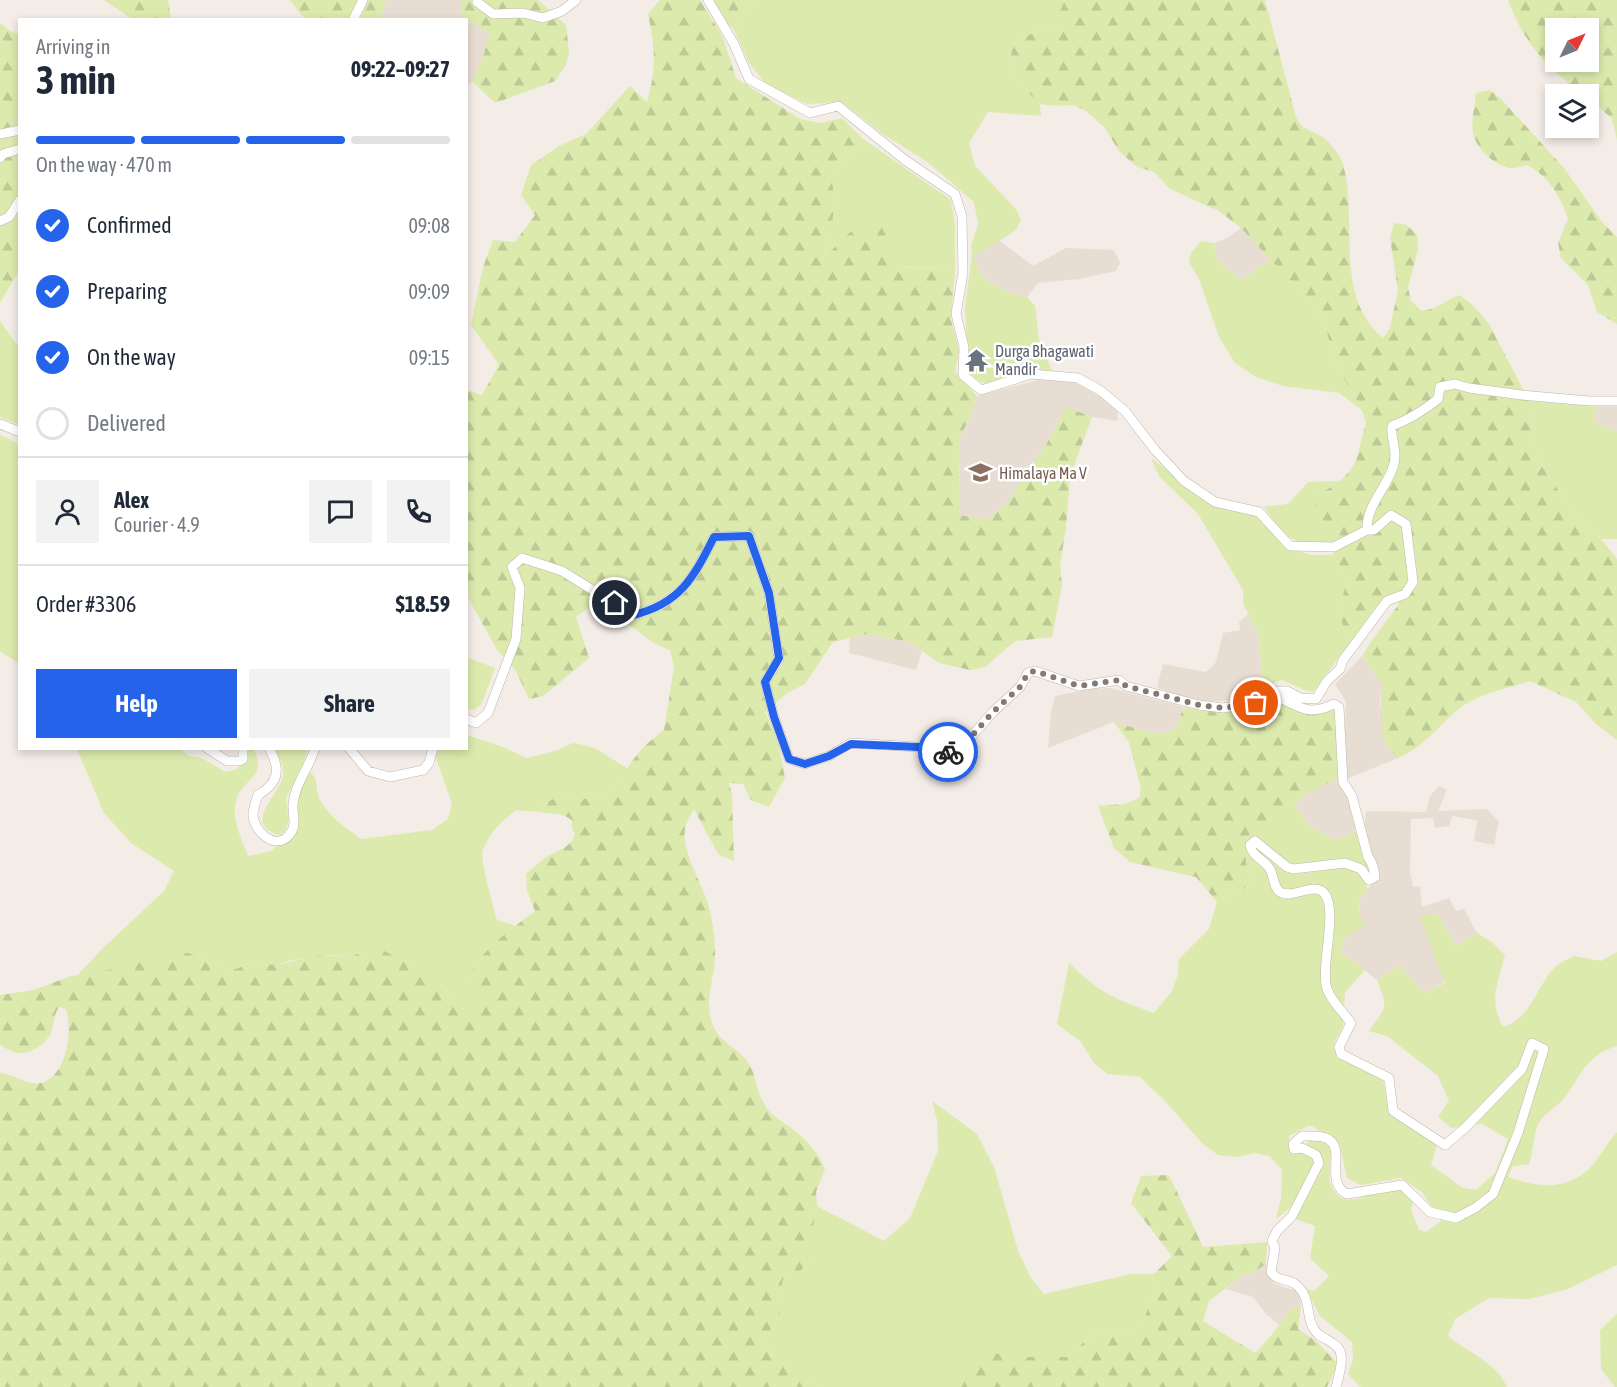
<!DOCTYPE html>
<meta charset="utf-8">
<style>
body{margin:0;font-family:"Asap Condensed",sans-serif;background:#f2f2f3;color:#1f2937;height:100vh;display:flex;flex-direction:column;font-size:22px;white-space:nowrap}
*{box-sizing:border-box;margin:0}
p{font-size:20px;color:#747a83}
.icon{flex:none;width:33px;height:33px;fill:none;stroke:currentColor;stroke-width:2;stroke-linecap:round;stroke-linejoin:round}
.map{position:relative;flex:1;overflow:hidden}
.side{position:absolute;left:18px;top:18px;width:450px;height:732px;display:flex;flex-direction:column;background:#fff;border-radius:0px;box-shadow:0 3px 9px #0003}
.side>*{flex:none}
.needle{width:39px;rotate:47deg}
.tools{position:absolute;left:1545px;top:18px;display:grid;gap:12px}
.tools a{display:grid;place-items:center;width:54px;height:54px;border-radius:0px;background:#fff;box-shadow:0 3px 9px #0003;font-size:30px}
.pin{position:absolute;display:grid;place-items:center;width:51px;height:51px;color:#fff;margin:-26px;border:3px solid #fff;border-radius:50%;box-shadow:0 2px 6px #0007}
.courier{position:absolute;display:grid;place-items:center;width:60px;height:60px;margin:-30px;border:4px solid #2563eb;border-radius:50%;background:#fff;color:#222;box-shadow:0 2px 8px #0007}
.overview em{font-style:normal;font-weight:700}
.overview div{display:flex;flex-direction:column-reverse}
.overview{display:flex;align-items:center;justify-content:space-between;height:102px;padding:0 18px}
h1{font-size:39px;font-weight:700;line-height:45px}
.bar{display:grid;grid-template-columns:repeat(4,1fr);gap:9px 6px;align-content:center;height:72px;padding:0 18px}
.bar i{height:8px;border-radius:4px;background:#e0e1e3}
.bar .selected{background:#2563eb}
.bar p{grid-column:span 4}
.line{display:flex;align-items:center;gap:15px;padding:0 18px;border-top:2px solid #e0e1e3}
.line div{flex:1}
.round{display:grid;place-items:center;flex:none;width:63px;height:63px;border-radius:0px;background:#f2f2f3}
ol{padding:0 18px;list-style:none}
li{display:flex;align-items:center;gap:18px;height:66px}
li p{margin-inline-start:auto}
li .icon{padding:6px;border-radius:50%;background:#2563eb;color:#fff;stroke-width:4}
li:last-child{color:#747a83}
li i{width:33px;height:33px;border:3px solid #e0e1e3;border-radius:50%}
.button{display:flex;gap:12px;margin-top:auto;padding:12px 18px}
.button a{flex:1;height:69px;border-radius:0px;background:#2563eb;color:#fff;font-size:24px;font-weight:700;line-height:69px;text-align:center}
.button a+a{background:#f2f2f3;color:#1f2937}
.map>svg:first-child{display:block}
.residential{fill:#e8ddd3}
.grass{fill:#dceaad}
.forest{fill:url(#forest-firs);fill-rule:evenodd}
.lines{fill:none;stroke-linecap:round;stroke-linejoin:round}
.minor-casing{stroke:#c2b5ab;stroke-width:10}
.minor{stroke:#fff;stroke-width:9}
.done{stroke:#837a73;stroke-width:6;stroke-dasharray:0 10.8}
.route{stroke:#2563eb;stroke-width:8}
.labels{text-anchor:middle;stroke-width:5;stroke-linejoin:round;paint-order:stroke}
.worship-label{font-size:16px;fill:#5b616d;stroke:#fff;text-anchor:start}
.education-label{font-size:16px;fill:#785e54;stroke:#fff;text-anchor:start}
</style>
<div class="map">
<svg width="1617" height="1387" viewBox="0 0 1617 1387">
<defs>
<pattern id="forest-firs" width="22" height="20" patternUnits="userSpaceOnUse" patternTransform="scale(1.5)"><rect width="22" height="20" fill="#dceaad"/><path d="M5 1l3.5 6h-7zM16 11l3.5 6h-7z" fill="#beca95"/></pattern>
</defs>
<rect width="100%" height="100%" fill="#f4ece6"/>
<path class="residential" d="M386 0H461L462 15 490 34 482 60 472 81 467 86 466 20H380Z
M1241 228 1271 259 1242 280 1217 260 1214 243 1227 238Z
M999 240 1033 266 1066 248 1114 250 1120 263 1116 271 1079 279 1038 283 1027 297 1006 292 982 277 972 255 985 250Z
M1042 379 1076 383 1103 398 1118 411 1117 421 1092 417 1066 408 1045 447 1024 475 1010 501 986 520 960 516 959 439 969 419 977 396Z
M1597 404 1617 406V432L1594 422Z
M1248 614 1259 636 1262 683 1255 695 1236 700 1204 702 1171 694 1157 687 1163 664 1206 672 1216 662 1223 633 1240 630 1239 622Z
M867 634 910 642 922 651 916 670 849 653 850 638Z
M1362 656 1381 683 1380 704 1386 745 1398 758 1346 779 1344 765 1346 702 1335 684Z
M1110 688 1184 707 1174 730 1156 734 1114 722 1048 748 1051 712 1055 696 1090 689Z
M1338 779 1347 794 1355 821V830L1350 835 1336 840 1308 825 1294 803 1317 787Z
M1439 786 1447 790 1438 811 1487 809 1499 821 1494 845 1474 841 1477 820 1452 816 1449 826 1435 828 1433 818 1411 819 1410 872 1413 887 1420 886 1422 907 1449 898 1456 911 1464 909 1477 933 1456 946 1437 913 1445 982 1424 993 1399 965 1377 980 1340 951 1346 936 1359 916 1360 899 1378 876 1379 872 1369 853 1364 828 1366 811 1426 812 1430 796Z
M1266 1264 1269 1277 1275 1284 1296 1291 1300 1295 1301 1307H1293L1279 1325 1266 1314 1253 1297 1226 1289 1243 1275 1254 1272Z"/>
<path class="grass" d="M755 0H1065L1060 11V24L1022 37 1013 47 1010 59 1011 73 1040 104 1041 116 988 112 969 143 975 166 1016 209 1021 220 1016 230 985 250 973 256 982 277 1006 292 1027 297 1035 306 1039 339 1052 371C1029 369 1008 372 989 384L978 381 968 371 965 306 972 255 971 246 978 224 974 202 926 161 883 134 842 102 807 104 766 84 749 63 735 32 732 27 738 25Z
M862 138 951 200 955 225V270L823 261C830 233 837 209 832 181Z
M1201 241 1214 243 1217 260 1242 280 1271 259 1316 308 1327 332 1333 358 1362 410 1339 393 1283 386 1256 377 1235 363 1219 337 1199 279 1189 262 1191 253Z
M0 321 15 342 19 345V425L0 417Z
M1529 401 1576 405 1597 404 1594 422 1617 432V539H1601L1582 523 1553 483 1536 450Z
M0 435 15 442 19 447V664L0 651Z
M1151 458 1211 504 1227 510 1242 511 1259 516 1285 545 1310 555H1332C1357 586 1339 587 1341 617 1342 626 1346 635 1349 644L1313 692 1307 691 1282 680 1275 682 1262 696 1255 695 1262 683 1259 636 1243 603V590L1198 514 1159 476Z
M1340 481 1317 496 1341 536 1338 543C1294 546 1289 543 1264 507L1288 504 1308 482Z
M466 657 495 668 481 705 474 710 467 708Z
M467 735 500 746 527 758 555 751 573 743 595 748 628 769C619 780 611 792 596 797 573 805 556 786 538 812L516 810C502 821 489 833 483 850 479 860 494 907 497 920L516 926C498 941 472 958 470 983L486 990 491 995 488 1001 478 1009H465L459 1006 443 987 415 966 361 952 349 957 329 955 291 960 278 965 251 963 236 969 216 967 189 953 75 978 102 949 164 891 174 871 131 843 104 813 77 749H180L189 756 201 758 226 772 237 769 243 761 240 749H253C270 776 241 779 236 801 231 818 242 840 248 856L271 851 286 839 294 817V804L305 770C321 776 314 787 319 798 329 817 345 827 361 839L432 830 448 819 452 804 433 749 466 748Z
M275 749H307L302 768 286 798 289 821 285 831 279 835C241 824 280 794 283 776 285 767 279 757 275 749Z
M1294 803 1308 825 1336 840 1350 835 1355 830 1370 866 1371 872 1368 873C1342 844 1317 873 1291 865 1281 861 1272 850 1265 843L1259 846C1266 854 1276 868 1286 872 1317 882 1351 844 1368 889 1356 899 1357 914 1366 926L1346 936 1340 951 1365 970 1345 992 1343 1026 1334 1043 1339 1058 1383 1079 1386 1095 1394 1117 1437 1145 1431 1165 1463 1188 1476 1190 1495 1173 1508 1139 1482 1124 1451 1128 1438 1117 1449 1101 1438 1076 1387 1036 1369 1031C1386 1006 1389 1010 1377 980L1399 965 1424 993 1445 983 1420 917 1437 913 1456 946 1477 933 1493 943 1505 955C1498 984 1488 999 1503 1027 1530 1019 1537 987 1554 968 1559 963 1568 959 1574 956L1601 961 1617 952V1046C1585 1056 1583 1073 1565 1097 1557 1108 1542 1113 1537 1127 1533 1139 1533 1152 1529 1164L1513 1166 1508 1177C1536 1187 1564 1191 1588 1170 1599 1159 1606 1144 1617 1132V1265L1568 1289 1529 1299 1489 1298 1455 1319 1448 1336C1468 1353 1495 1361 1507 1387H1361L1348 1374 1353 1359 1352 1342 1320 1316 1306 1289 1314 1291 1329 1276 1310 1258 1315 1226 1296 1219 1323 1163 1320 1154 1307 1146V1142L1309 1139 1323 1141 1331 1148C1331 1157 1328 1179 1331 1185 1344 1218 1377 1184 1398 1189 1404 1190 1409 1196 1413 1200L1411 1210 1419 1230 1426 1232 1441 1221 1422 1192 1401 1178 1361 1185 1347 1178 1339 1142 1310 1125 1289 1136V1149L1292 1152H1303L1311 1154 1316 1162 1291 1207 1276 1219 1281 1199 1282 1170 1269 1156 1254 1153 1237 1157 1218 1155 1202 1143 1166 1102 1140 1077 1108 1074 1095 1064 1080 1041 1057 1024 1069 963C1099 993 1115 999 1154 1013L1172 991 1178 974 1179 959 1209 929 1217 902 1256 883 1246 864 1245 840 1256 828Z
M932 1101 977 1134 994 1167 1018 1251 1031 1278 1044 1294 1131 1274H1154L1152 1295 1144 1320 1130 1335 1096 1332 1066 1357H1006L996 1353 960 1377V1387H817C802 1370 778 1366 766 1346 769 1328 777 1324 781 1309 786 1294 777 1288 787 1271H800C818 1255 810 1255 811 1236 812 1226 815 1216 817 1206L884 1241 910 1218 938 1151 937 1120Z
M1617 1314V1387H1615L1601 1369 1600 1330Z"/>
<path class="forest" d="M104 0H168L171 19H132Z
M290 0H358L352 16 348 20 305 19Z
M368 0H386L380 19H360Z
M461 0H538L566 25 569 52 566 65 555 81 495 103 472 81 482 60 490 34 461 15Z
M660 0H700L722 35 736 78 800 119 821 123 842 118 862 138 832 181C837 208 831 233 823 259L849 233 878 220 902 267 955 270 951 319 959 351 955 371 977 396 969 419 959 439 960 515 986 520 1010 501 1024 475 1045 447 1066 407 1092 417 1070 476 1066 528 1060 565 1062 585 1052 637 1015 641 985 667 970 670 939 663 910 642 867 634 833 642 805 684 787 693 765 712 777 737 785 778 769 807 751 800 743 784 729 783 732 794 734 861 718 854 694 809C691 814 686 823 685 829 681 855 707 889 711 916 713 929 716 944 715 957 714 982 701 1009 717 1033 725 1044 739 1050 747 1061 757 1073 755 1095 769 1111 775 1118 783 1122 790 1127 805 1138 818 1152 825 1169L816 1192 817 1206 811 1238 813 1250 809 1263 800 1271H787C777 1288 786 1294 781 1309 777 1324 769 1328 766 1346 778 1366 802 1369 817 1387H0V1073C13 1074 28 1086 41 1083 67 1076 73 1030 66 1009L59 1007C54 1014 54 1022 52 1030 48 1043 32 1054 18 1053 12 1052 5 1048 0 1045V995L34 990 71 976 78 975 77 977 181 953H189L216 967 236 969 251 963 278 965 316 955 349 957 368 950H382L415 966 432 977 464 1009H478L488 1001 490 995 486 990 472 989C460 962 517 926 535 911L527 890 526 874C532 869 538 863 545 858 557 850 570 849 575 834L572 829V820L563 815 538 812C557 785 575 806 598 796 620 787 627 765 642 749 648 742 657 736 664 730L674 667 670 650 654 643 625 622 588 608 576 617 589 658 543 696 529 699 516 671 496 648 466 594 467 390 482 395 499 365 471 325 483 267 493 240 515 242 535 215 521 195 531 165 559 146 586 134 630 86 647 102C657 67 655 48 648 14Z
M712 0H755L738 25 732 27 726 23Z
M1065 0H1265L1296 117C1303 132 1311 129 1324 138 1330 143 1341 156 1343 164 1359 220 1332 295 1383 338L1390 328 1398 290 1390 238 1394 223 1407 225 1417 235 1418 249 1408 288 1411 301 1422 311C1437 309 1445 301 1459 295 1472 303 1480 312 1489 324L1529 401 1536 450 1553 483 1582 523 1601 539 1617 559V740L1596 724 1576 702 1530 681C1507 689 1485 692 1464 705 1441 721 1426 747 1398 758L1386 745 1381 725V683L1362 656 1372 640 1399 604 1393 594 1375 608 1349 644C1346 635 1342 626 1341 617 1339 587 1357 586 1332 555L1341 536 1330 531 1314 509 1317 496 1340 481 1349 472 1356 461 1366 422 1362 410 1333 358 1327 332 1316 308 1241 228 1219 211 1170 189 1154 172 1137 167 1119 151 1105 128 1086 111 1073 105 1056 106 1040 104 1030 94 1011 73 1010 59 1013 47 1022 37 1060 24V11Z
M1508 0H1617V140L1612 119 1589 98 1588 94H1584C1547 70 1523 41 1508 0ZM1556 28H1588V62H1556Z
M0 23 10 31 20 35 19 271 0 303Z
M1490 90 1501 99 1564 168 1602 222 1617 237V324L1597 312 1588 285 1561 258 1558 243 1568 219C1561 196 1548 176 1527 165 1522 166 1517 168 1513 168 1496 168 1475 148 1473 132 1471 119 1475 106 1476 93Z
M1271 701C1300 707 1299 720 1333 710L1338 715V779C1321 785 1308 793 1293 804 1277 817 1259 824 1245 840L1246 864 1256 883 1217 902 1196 877 1130 862 1114 848 1098 806 1125 804 1139 798 1141 789 1129 742 1114 722 1156 734 1174 730 1184 707C1212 714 1245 714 1271 701Z
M1169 1175 1203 1247 1267 1242 1266 1264 1254 1272 1243 1275 1209 1301 1203 1321 1255 1353 1269 1338 1293 1307H1301L1298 1329 1316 1341 1338 1364 1327 1387H960V1378L977 1350 996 1353 1006 1357H1066L1096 1332 1130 1335 1144 1320 1152 1295 1154 1274 1172 1256 1131 1203 1141 1176Z"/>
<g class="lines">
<defs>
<path id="minor" d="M478 0 477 2 493 14 523 13 543 18 562 11 576 0
M353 20 363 0
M0 134 20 130
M0 158 3 154 20 149
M0 221 9 217 20 200
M0 424 20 432
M1367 530C1366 505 1388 487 1394 464 1398 447 1390 441 1392 426 1410 419 1423 411 1438 399L1440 387 1455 384 1469 388 1522 395 1589 401H1617
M1272 691 1273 695C1297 704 1306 718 1334 704L1339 707 1343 782 1352 796 1368 857C1373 863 1374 869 1375 877L1369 880 1361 869 1345 863 1293 869 1287 867 1255 841 1250 845C1252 857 1264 859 1270 869 1274 876 1273 889 1282 893 1294 898 1316 881 1325 894 1338 914 1320 965 1327 989 1331 1001 1344 1013 1351 1023L1339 1047 1341 1054 1389 1078 1393 1111 1445 1145 1465 1128 1522 1069 1532 1043 1544 1049 1518 1133 1493 1194 1475 1208 1456 1218 1430 1212 1402 1185 1347 1194C1323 1182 1348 1147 1326 1138 1319 1135 1309 1136 1302 1136L1293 1144 1294 1149 1302 1148 1316 1155 1319 1163 1292 1216 1277 1231 1272 1241 1275 1248 1271 1272C1278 1282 1287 1278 1295 1284 1314 1298 1303 1320 1318 1334 1325 1340 1340 1344 1341 1355 1343 1364 1338 1379 1336 1387
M466 719 476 723 488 713 516 639 520 588 512 567 522 558 562 571 633 615C680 604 694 577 714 537L749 536 769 593 779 659 765 682 774 717 789 759 805 764 829 756 851 743 918 747 948 752 970 738 993 712 1020 687 1028 673 1035 671 1079 686 1119 680 1126 686 1199 705 1223 708 1256 703 1272 691H1287L1300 698 1316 699 1327 681 1340 669 1343 660 1387 601 1405 594 1413 582 1406 524 1391 515 1374 530H1367L1334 547 1290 546 1259 512 1215 502 1184 481 1155 450 1125 411 1101 391 1078 378 1031 374 981 390 963 375 964 347 956 314 963 273 962 216 955 194 905 160 838 106 810 113 749 79 734 44 708 0
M207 748 227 761H240L243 759V748
M269 748C281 769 279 783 258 795 256 800 254 807 253 813 252 830 275 852 289 835 298 826 292 814 293 804 295 784 309 768 315 748
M349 748 368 771 390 777 423 770 429 763 433 748"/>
</defs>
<use href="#minor" class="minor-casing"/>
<use href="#minor" class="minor"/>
</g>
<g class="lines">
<path class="done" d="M948 752 970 738 993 712 1020 687 1028 673 1035 671 1079 686 1119 680 1126 686 1199 705 1223 708 1256 703"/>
<path class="route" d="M615 603 633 615C680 604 694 577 714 537L749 536 769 593 779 658 765 682 774 717 789 759 805 764 829 756 851 744 918 747 948 752"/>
</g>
<defs>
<symbol id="temple-bare" viewBox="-9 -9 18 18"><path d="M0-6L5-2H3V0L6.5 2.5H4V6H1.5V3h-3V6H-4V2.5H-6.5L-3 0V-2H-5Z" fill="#6b7280" stroke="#fff" stroke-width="2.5" paint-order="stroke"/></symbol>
<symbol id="school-bare" viewBox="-9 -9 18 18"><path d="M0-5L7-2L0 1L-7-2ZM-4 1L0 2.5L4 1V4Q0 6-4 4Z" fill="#8d6e63" stroke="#fff" stroke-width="2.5" paint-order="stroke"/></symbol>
</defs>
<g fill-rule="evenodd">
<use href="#temple-bare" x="960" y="344" width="33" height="33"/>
<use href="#school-bare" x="964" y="456" width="33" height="33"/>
</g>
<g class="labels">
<g class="worship-label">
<text x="995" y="357">Durga Bhagawati<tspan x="995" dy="18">Mandir</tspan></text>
</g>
<g class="education-label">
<text x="999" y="479">Himalaya Ma V</text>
</g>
</g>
</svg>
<div class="tools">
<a><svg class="needle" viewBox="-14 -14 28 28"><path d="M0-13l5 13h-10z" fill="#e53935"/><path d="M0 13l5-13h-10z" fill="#747a83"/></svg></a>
<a><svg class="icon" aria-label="layers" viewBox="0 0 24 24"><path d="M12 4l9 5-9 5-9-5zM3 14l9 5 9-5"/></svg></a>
</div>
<div class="pin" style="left:1256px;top:703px;background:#ea580c"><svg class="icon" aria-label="bag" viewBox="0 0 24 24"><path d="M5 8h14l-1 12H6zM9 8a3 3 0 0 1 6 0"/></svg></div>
<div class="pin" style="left:615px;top:603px;background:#1f2937"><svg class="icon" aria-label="home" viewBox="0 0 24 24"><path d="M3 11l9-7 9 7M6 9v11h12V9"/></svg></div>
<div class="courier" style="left:948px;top:752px"><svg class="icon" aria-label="bike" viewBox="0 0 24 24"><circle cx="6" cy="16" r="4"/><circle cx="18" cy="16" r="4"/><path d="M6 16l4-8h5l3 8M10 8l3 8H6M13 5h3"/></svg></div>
<section class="side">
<div class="overview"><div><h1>3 min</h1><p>Arriving in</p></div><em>09:22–09:27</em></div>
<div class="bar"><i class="selected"></i><i class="selected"></i><i class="selected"></i><i></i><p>On the way · 470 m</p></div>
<ol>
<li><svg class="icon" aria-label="check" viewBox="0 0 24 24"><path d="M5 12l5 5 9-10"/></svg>Confirmed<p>09:08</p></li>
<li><svg class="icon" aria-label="check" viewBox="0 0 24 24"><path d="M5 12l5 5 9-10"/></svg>Preparing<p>09:09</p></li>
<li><svg class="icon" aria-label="check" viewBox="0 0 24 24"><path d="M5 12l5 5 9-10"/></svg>On the way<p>09:15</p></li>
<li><i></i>Delivered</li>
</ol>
<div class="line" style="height:108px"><a class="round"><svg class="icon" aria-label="person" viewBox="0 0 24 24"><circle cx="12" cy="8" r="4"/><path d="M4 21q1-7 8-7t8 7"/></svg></a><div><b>Alex</b><p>Courier · 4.9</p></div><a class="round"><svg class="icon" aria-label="chat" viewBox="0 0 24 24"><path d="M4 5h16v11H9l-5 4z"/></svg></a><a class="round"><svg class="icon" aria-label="phone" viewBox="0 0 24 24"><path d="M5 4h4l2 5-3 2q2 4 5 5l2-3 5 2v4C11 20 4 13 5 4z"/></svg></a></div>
<div class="line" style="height:78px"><div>Order #3306</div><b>$18.59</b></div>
<div class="button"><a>Help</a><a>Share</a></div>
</section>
</div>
